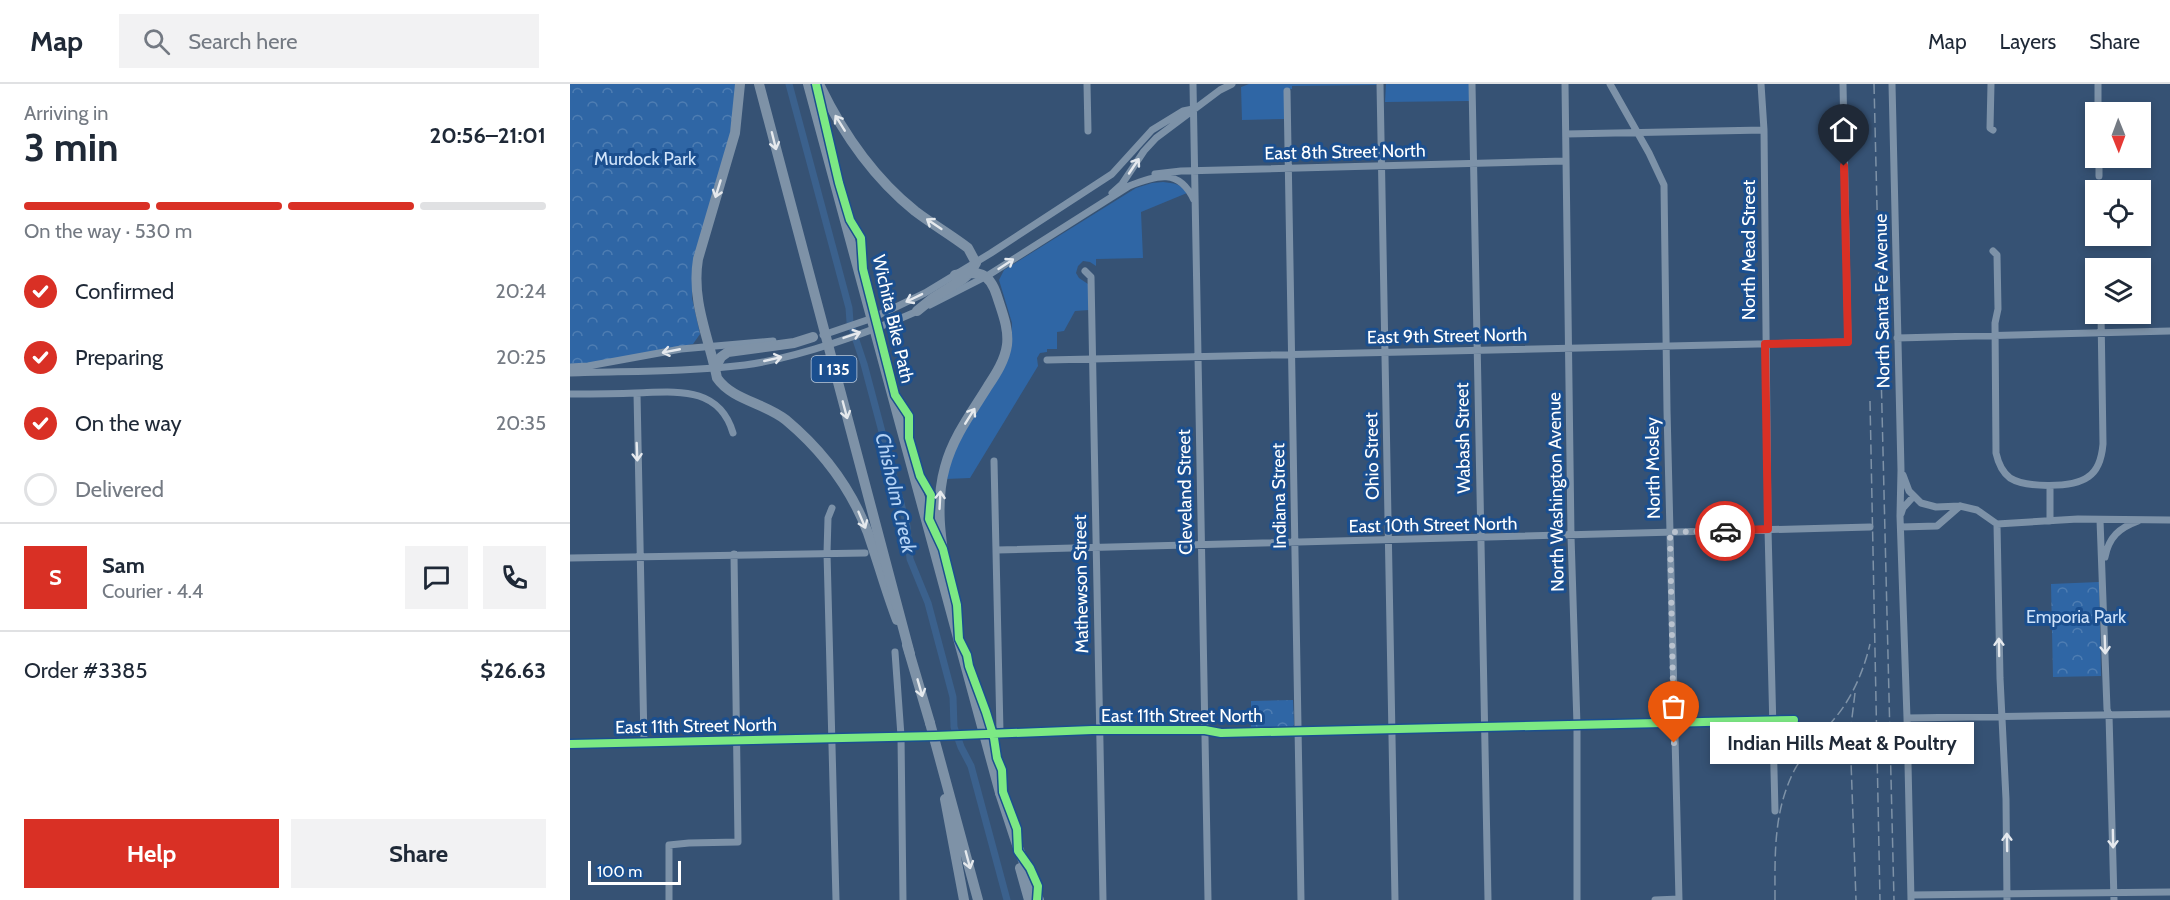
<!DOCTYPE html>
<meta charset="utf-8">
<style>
body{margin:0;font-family:Cabin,sans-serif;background:#f2f2f3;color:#1f2937;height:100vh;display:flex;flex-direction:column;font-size:22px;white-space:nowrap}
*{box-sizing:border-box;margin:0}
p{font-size:20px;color:#747a83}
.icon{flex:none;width:33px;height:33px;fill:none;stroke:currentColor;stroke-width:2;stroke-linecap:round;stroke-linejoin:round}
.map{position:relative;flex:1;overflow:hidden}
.side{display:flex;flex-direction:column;background:#fff;width:570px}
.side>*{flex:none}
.needle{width:39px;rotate:179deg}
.controls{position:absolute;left:1515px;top:18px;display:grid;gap:12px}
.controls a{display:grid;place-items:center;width:66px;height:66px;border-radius:0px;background:#fff;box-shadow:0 3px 9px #0003;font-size:30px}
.scale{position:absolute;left:18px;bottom:15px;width:93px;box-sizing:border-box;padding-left:6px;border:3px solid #fff;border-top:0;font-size:16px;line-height:21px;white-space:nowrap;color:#fff;-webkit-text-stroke:4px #1b4f8f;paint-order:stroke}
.pin{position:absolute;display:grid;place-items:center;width:51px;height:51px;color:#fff;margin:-62px -26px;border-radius:50% 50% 50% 0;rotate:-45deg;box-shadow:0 0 6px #0007}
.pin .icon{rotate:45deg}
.courier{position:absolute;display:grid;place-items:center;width:60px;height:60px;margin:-30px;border:4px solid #d93025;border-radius:50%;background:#fff;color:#222;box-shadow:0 2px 8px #0007}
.bubble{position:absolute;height:42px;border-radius:0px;background:#fff;box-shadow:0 3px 9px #0003;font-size:20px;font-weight:700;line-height:42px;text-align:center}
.overview em{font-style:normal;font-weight:700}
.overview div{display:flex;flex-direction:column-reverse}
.overview{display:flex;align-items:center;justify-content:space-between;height:102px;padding:0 24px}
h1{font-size:39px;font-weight:700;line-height:45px}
.bar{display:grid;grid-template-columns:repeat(4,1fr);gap:9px 6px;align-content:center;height:72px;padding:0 24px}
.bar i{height:8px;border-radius:4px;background:#e0e1e3}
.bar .selected{background:#d93025}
.bar p{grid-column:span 4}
.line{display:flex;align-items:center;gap:15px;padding:0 24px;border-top:2px solid #e0e1e3}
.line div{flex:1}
.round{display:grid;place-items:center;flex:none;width:63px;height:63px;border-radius:0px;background:#f2f2f3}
ol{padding:0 24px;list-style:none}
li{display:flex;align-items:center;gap:18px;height:66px}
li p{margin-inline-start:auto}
li .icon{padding:6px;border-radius:50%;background:#d93025;color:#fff;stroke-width:4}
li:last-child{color:#747a83}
li i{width:33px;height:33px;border:3px solid #e0e1e3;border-radius:50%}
.primary-button{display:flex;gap:12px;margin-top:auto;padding:12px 24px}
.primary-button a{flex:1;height:69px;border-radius:0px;background:#d93025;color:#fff;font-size:24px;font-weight:700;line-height:69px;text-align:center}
.primary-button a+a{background:#f2f2f3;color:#1f2937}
header{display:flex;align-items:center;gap:36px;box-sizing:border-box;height:84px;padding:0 30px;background:#fff;border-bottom:2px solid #e0e1e3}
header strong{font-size:28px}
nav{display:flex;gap:33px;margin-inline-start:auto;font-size:21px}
.search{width:420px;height:54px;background:#f2f2f3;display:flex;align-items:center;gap:15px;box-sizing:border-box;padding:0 21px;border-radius:0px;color:#747a83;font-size:22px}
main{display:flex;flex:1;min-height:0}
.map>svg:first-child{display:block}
.grass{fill:#2f66a5}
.forest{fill:url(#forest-crowns)}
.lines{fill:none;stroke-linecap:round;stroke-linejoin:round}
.canal{stroke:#3b618d;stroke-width:7}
.minor{stroke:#7d92a8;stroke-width:7}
.highway{stroke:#7e92a7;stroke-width:10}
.rail{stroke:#7e92a7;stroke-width:1.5;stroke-dasharray:10 4.5;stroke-linecap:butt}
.highway-bridge{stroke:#7e92a7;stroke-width:10}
.cycleway-casing{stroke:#1b4f8f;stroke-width:11}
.cycleway{stroke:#7ce984;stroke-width:8}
.oneway{stroke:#e5e9ed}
.oneway2{stroke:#e5e9ee}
.done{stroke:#b9c2ce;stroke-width:6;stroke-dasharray:0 10.8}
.route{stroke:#d93025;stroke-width:8}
.labels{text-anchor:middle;stroke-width:6;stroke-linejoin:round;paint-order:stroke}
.shield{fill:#1b4f8f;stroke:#bbcadd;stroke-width:1.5}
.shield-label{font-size:16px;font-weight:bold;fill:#fff}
.street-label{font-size:18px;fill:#fff;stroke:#1b4f8f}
.park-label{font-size:18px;fill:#cfe3fa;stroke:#1b4f8f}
.water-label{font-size:20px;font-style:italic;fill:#b5d3f5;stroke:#1b4f8f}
</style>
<header>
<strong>Map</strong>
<div class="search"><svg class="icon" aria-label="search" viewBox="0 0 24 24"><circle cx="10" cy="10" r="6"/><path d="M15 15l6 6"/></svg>Search here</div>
<nav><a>Map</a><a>Layers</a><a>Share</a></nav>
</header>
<main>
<section class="side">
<div class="overview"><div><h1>3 min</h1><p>Arriving in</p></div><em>20:56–21:01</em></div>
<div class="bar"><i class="selected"></i><i class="selected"></i><i class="selected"></i><i></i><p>On the way · 530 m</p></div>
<ol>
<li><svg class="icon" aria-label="check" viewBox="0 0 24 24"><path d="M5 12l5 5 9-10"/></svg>Confirmed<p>20:24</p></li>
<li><svg class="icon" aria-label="check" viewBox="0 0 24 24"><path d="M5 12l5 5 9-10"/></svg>Preparing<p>20:25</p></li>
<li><svg class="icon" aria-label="check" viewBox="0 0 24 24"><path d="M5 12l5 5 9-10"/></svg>On the way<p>20:35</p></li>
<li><i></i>Delivered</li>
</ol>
<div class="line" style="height:108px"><b class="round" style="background:#d93025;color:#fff">S</b><div><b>Sam</b><p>Courier · 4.4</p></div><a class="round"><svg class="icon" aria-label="chat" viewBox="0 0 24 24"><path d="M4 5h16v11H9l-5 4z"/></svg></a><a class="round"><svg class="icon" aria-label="phone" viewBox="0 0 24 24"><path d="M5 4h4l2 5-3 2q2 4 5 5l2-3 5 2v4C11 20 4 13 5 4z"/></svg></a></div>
<div class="line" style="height:78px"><div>Order #3385</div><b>$26.63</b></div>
<div class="primary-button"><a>Help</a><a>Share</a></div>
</section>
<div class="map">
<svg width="1600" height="816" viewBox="0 0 1600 816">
<defs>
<pattern id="forest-crowns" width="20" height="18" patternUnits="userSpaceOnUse" patternTransform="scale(1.5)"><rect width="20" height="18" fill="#2f66a5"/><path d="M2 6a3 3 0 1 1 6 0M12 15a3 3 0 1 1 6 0" fill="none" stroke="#4e7db2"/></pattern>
</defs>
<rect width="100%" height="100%" fill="#365274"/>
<path class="grass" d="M679 0H806L807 1 722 2V5H714V35L672 36 671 3Z
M816 0H899V17L815 18Z
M593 98C604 99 611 100 617 109L571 128 573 174 526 175V182L520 178 513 177 508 182 506 189 509 194 518 200 519 226 505 227 494 247 487 248V265H477V268L470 269 467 274 468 282 400 394 375 395 381 370 441 266 442 239 429 196 434 186 566 104 582 99Z"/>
<path class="forest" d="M0 0H167L159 59 123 181 122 214 130 250 123 260 38 277 0 281Z
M1529 498 1531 592 1483 593 1481 500Z
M723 616 724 641 722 643 681 644V617Z"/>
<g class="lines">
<path class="canal" d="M219 0 279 224 280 238 294 280 337 442 340 475 358 519 383 613 384 643 391 663 401 682 437 816"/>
<path class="minor" d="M517 0 518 47
M623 0 638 816
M810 0 825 816
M902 0 918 816
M995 0 1001 452 1007 641V816
M1040 0 1079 69 1094 101 1097 326 1109 816
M1191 0 1194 46 1198 445 1205 727
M1322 0 1331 386 1330 432 1337 634 1341 816
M1421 0 1420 44 1423 46
M1528 0V28
M717 7 731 816
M996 50 1194 46
M1529 74V92
M585 90 611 87 996 77
M542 109 552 100 574 67 586 54 650 6 662 0
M1423 167 1427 171 1428 225 1425 239 1426 369C1428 378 1432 388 1440 394 1456 404 1503 404 1518 393 1529 386 1532 372 1533 360L1531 230
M1531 179V184
M515 187 521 193 533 816
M360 221 417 192 559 102C587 91 609 84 624 116
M253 251 300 235 326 223 355 209 421 169 542 90 582 46 613 27 623 25
M1327 254 1600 247
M477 276 1278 258 1273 0
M0 283 18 282 111 265 203 257
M0 289C58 287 117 288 175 281 227 274 301 248 350 226
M67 309 74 658
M0 310C22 310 44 310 65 309 105 308 149 301 163 349
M424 377 430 648
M1333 391 1339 407 1351 419 1366 423 1390 422 1407 426 1427 440 1508 435 1600 436
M1480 402V437
M262 424 258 434 257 469 266 816
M1331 430 1333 424 1343 413
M1530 436 1537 625 1539 631 1544 816
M1427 440 1430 594 1436 715 1437 816
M1331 443 1367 442 1390 422
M427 466 1300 443
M1535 473C1539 453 1549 444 1568 437
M0 474 295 469
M325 568 331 652 333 816
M1337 634 1600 630
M0 660 365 652 522 646H635L651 649 1224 636
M1341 811 1600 808
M99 816V761L119 759 168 758 164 470
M1085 816 1109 815"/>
<path class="highway" d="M170 0 165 49 128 175C121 217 139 254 147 294 162 316 195 319 216 336 253 367 281 404 298 449 308 478 316 507 327 536
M249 0C272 48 304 94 345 127 362 140 381 151 398 164L406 179 400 189 393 195 363 214 347 227
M145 284 151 273 158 268 224 259 243 253
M378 501C372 462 364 422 375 383 383 353 402 328 418 302 426 290 435 276 437 261 439 244 432 228 427 212 419 187 409 187 385 191
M337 561 360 639
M430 709 447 761 469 816
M450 784 459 816"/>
<path class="rail" d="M1304 0 1324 816
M1300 317 1310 816
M1285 609 1280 650 1286 816
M1205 816C1205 771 1203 727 1225 685 1236 666 1251 651 1265 634 1282 614 1294 586 1300 560"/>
<path class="highway-bridge" d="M189 0 340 570
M238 0 430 709
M360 639 408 816
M375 715 394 816"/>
<defs>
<path id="cycleway" d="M246 0 269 99 280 136 291 154 293 185 325 311 339 332V354L350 392 361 411 359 435 373 465 387 521 389 555 397 571 399 582 416 628 424 654 427 674 432 686 433 708 447 745 448 767 460 784 468 802 467 816
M0 660 365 652 522 646H635L651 649 1224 636"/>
</defs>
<use href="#cycleway" class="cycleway-casing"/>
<use href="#cycleway" class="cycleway"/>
</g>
<defs><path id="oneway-shaft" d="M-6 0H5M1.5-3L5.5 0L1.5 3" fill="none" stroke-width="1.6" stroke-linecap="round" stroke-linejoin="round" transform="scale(1.5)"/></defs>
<g class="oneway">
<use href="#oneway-shaft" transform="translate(270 39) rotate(-122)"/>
<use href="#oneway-shaft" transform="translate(204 57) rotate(76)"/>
<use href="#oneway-shaft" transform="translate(148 105) rotate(107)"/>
<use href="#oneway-shaft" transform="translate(364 140) rotate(-146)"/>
<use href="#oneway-shaft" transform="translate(275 326) rotate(75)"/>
<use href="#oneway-shaft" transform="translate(400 332) rotate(-58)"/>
<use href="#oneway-shaft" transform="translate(370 416) rotate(-87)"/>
<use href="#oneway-shaft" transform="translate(292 436) rotate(67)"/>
<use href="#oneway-shaft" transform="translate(350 604) rotate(74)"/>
<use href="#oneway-shaft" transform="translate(398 776) rotate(75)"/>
</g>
<g class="oneway2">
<use href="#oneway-shaft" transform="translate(564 82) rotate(-56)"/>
<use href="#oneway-shaft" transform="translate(436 180) rotate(-33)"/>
<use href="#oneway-shaft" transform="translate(344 214) rotate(154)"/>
<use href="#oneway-shaft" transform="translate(282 251) rotate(-19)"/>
<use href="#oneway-shaft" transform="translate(101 267) rotate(169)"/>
<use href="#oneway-shaft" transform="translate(203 275) rotate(-13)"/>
<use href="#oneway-shaft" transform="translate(67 368) rotate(88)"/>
<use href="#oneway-shaft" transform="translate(1535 561) rotate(88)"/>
<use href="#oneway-shaft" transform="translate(1429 563) rotate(-91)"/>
<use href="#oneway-shaft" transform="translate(1543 755) rotate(89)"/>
<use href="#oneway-shaft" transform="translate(1437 758) rotate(-91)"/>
</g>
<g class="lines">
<path class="done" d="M1104 659 1100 448 1155 447"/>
<path class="route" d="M1155 447 1198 445 1195 260 1278 258 1274 82"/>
</g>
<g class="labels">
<rect class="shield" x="241.5" y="272" width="45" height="26" rx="4.5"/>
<g class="shield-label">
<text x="264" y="291">I 135</text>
</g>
<g class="street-label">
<text transform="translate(775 68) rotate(-1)" y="6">East 8th Street North</text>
<text transform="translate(1179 166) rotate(-90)" y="6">North Mead Street</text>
<text transform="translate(1312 217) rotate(-91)" y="6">North Santa Fe Avenue</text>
<text transform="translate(323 235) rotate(77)" y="6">Wichita Bike Path</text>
<text transform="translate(877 252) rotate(-1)" y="6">East 9th Street North</text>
<text transform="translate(893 354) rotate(-91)" y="6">Wabash Street</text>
<text transform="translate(802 372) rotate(-91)" y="6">Ohio Street</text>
<text transform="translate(1083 384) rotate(-91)" y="6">North Mosley</text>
<text transform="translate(615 408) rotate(-91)" y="6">Cleveland Street</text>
<text transform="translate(986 408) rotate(-91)" y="6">North Washington Avenue</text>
<text transform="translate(709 412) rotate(-91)" y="6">Indiana Street</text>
<text transform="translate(863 441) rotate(-1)" y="6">East 10th Street North</text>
<text transform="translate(511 500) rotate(-91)" y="6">Mathewson Street</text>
<text x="612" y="638">East 11th Street North</text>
<text transform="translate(126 642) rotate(-1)" y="6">East 11th Street North</text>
</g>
<g class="park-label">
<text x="75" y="81">Murdock Park</text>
<text x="1506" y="539">Emporia Park</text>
</g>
<g class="water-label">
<text transform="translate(326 409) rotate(77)" y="7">Chisholm Creek</text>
</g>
</g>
</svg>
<div class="controls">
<a><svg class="needle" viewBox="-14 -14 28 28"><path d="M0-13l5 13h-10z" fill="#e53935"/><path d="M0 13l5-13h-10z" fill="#747a83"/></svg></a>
<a><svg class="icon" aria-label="locate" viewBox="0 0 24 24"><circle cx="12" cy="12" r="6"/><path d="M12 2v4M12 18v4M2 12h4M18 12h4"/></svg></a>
<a><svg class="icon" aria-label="layers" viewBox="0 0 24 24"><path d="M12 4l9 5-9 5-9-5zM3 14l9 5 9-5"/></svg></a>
</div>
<div class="scale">100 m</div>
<div class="pin" style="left:1104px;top:659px;background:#ea580c"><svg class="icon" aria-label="bag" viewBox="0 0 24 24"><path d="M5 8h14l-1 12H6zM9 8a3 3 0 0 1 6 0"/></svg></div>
<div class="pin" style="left:1274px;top:82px;background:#1f2937"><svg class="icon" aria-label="home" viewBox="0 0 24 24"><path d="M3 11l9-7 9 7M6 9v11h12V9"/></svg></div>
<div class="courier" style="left:1155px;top:447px"><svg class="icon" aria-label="car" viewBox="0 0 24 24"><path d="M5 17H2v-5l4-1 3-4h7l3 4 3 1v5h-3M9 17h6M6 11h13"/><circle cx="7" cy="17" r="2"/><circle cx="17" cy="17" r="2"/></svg></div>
<div class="bubble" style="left:1140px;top:638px;width:264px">Indian Hills Meat &amp; Poultry</div>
</div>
</main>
